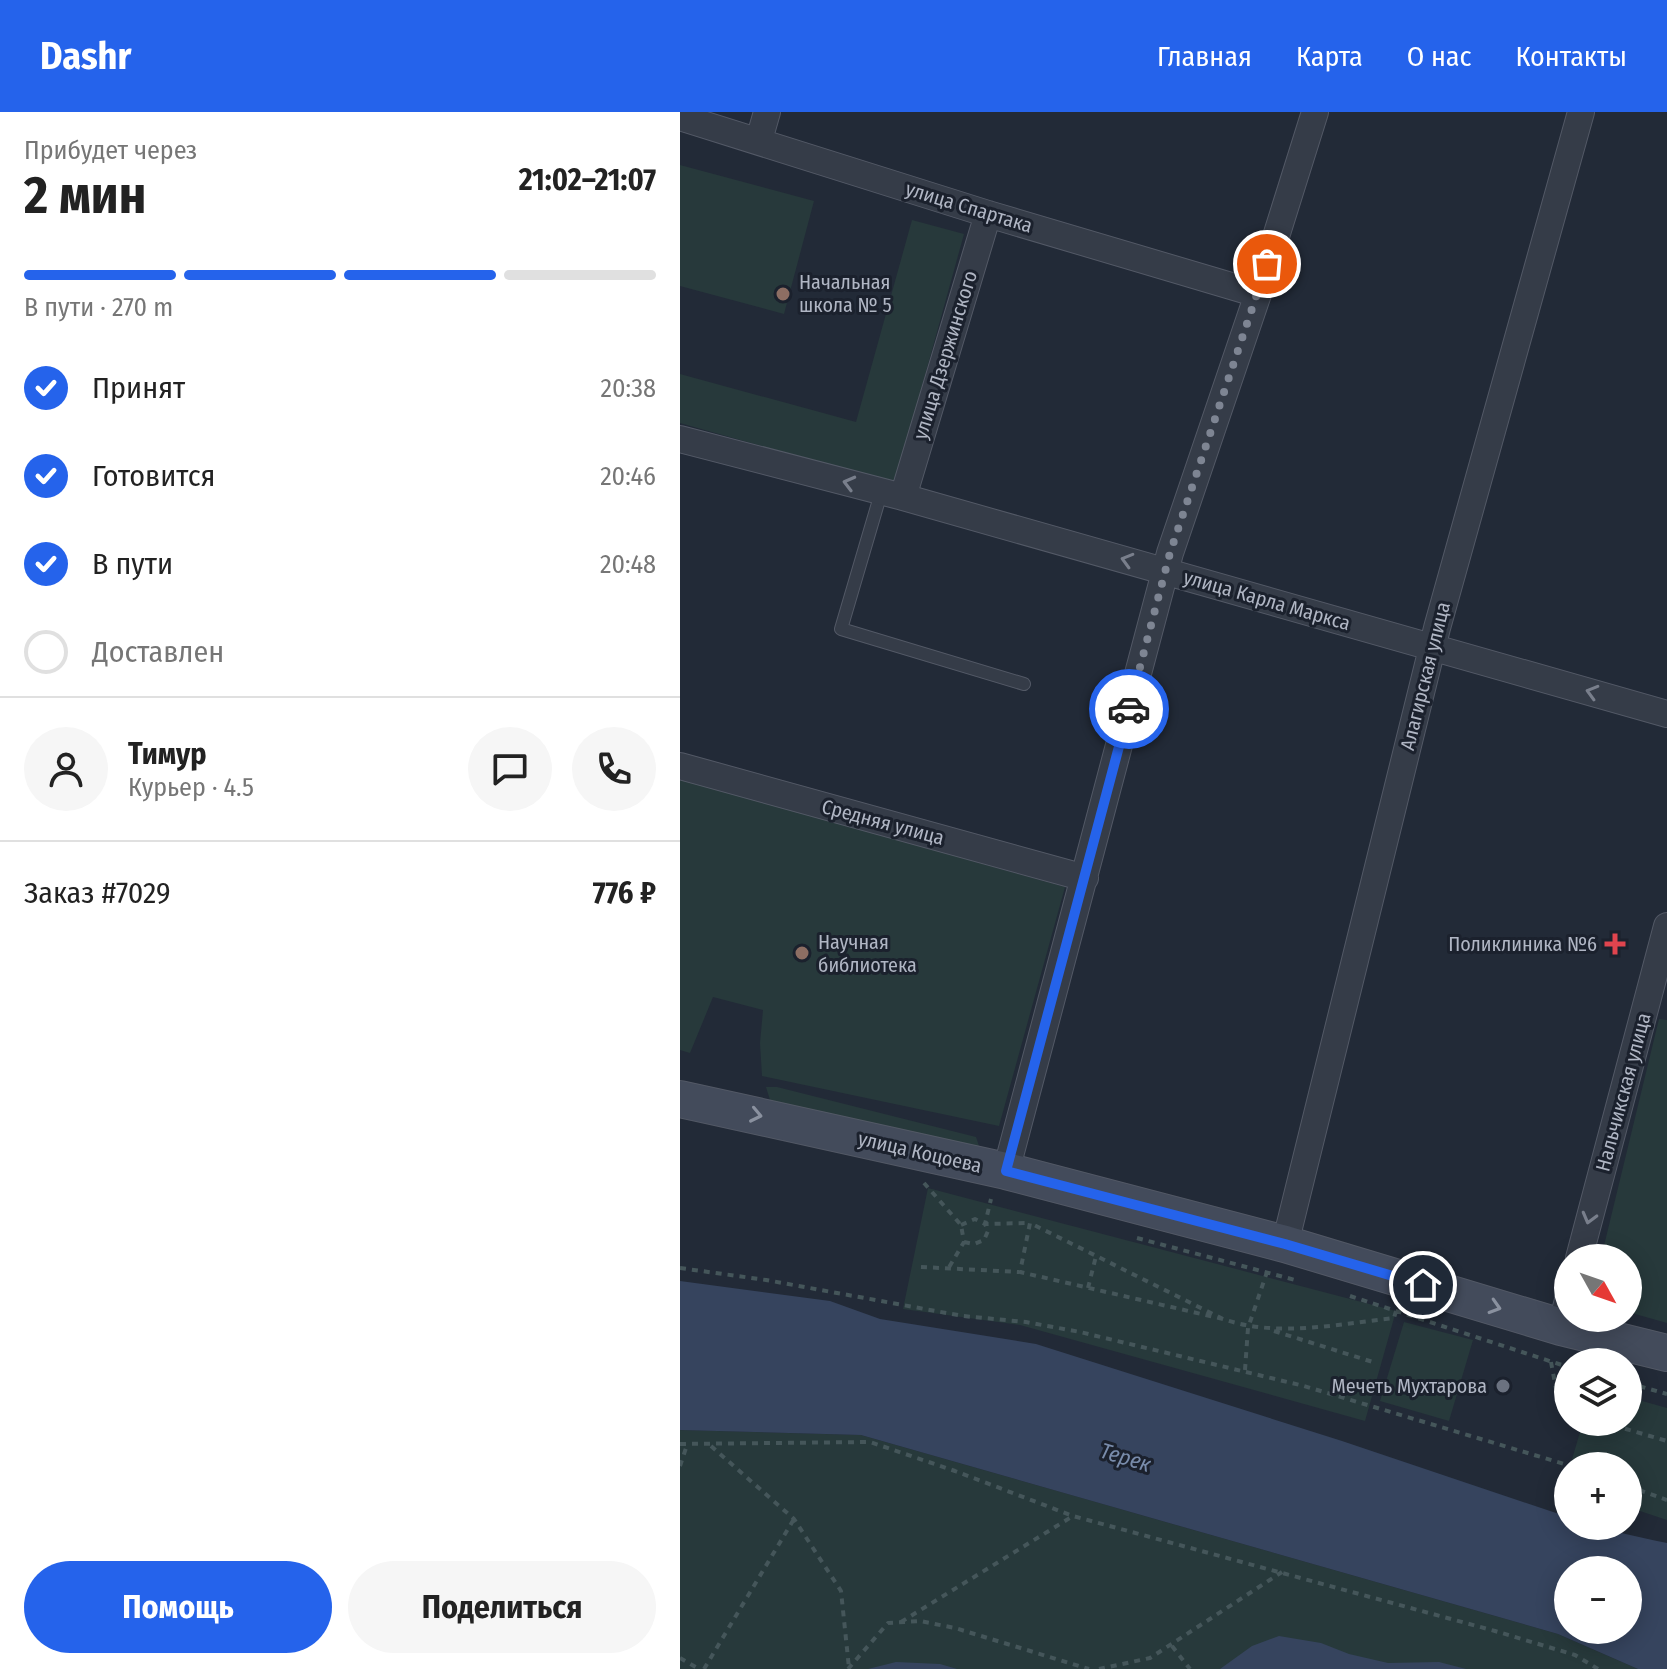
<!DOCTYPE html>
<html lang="ru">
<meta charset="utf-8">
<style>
body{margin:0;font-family:"Fira Sans Condensed",sans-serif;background:#f6f6f6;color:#222;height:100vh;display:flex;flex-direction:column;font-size:30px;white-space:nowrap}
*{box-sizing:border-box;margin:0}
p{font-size:26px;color:#767676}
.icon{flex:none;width:44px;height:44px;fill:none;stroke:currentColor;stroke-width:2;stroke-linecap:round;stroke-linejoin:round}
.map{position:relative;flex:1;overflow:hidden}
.side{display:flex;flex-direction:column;background:#fff;width:680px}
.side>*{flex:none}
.needle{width:52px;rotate:130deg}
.fabs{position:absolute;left:874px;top:1132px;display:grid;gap:16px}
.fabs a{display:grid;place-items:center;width:88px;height:88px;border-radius:50%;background:#fff;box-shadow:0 4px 20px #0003;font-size:40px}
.pin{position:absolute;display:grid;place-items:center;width:68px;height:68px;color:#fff;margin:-34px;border:4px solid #fff;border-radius:50%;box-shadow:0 2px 8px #0007}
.courier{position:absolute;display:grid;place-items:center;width:80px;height:80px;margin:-40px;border:6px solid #2563eb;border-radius:50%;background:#fff;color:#222;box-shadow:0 2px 10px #0007}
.summary em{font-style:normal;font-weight:700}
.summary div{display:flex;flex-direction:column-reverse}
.summary{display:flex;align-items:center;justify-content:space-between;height:136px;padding:0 24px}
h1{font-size:52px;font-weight:700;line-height:60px}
.bar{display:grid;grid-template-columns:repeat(4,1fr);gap:12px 8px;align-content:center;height:96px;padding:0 24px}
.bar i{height:10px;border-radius:6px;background:#e0e0e0}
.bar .on{background:#2563eb}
.bar p{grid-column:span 4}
.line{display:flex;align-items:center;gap:20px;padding:0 24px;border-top:2px solid #e0e0e0}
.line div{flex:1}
.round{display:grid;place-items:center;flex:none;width:84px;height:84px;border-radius:42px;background:#f6f6f6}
ol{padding:0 24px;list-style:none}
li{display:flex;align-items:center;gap:24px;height:88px}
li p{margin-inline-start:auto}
li .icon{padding:8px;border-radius:50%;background:#2563eb;color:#fff;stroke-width:4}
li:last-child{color:#767676}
li i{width:44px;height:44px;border:4px solid #e0e0e0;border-radius:50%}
.action{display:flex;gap:16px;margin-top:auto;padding:16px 24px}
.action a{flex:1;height:92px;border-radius:48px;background:#2563eb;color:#fff;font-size:32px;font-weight:700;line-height:92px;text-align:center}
.action a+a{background:#f6f6f6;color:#222}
header{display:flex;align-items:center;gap:48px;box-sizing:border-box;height:112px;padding:0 40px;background:#2563eb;color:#fff}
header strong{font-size:38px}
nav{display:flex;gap:44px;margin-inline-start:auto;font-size:28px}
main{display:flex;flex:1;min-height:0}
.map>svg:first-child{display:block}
.green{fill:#27393b}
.water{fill:#36445e;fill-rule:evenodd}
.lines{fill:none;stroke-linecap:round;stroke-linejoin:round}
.lane-casing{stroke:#535966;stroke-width:14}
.street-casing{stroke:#535966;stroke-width:28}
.secondary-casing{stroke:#535966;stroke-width:38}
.path{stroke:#45565a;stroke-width:4;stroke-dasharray:6 6;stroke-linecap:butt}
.lane{stroke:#353c48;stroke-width:12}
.street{stroke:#353c48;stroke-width:26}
.secondary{stroke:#434b5b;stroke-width:36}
.oneway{stroke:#797f8c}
.oneway2{stroke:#8a919f}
.done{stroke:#7e8593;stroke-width:8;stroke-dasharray:0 14.4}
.route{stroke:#2563eb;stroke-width:10}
.education-dot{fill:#8d6e63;stroke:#1b212d;stroke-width:3}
.health-dot{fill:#e0444e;stroke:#1b212d;stroke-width:3}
.worship-dot{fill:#6b7280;stroke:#1b212d;stroke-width:3}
.labels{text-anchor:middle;stroke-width:6;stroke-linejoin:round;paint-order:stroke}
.street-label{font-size:20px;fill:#b0b6c4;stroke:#1b212d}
.poi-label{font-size:20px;fill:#b0b6c4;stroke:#1b212d;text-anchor:start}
.water-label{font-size:22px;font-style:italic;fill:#798cab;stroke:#1b212d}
</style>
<header>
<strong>Dashr</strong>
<nav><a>Главная</a><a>Карта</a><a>О нас</a><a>Контакты</a></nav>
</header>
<main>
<section class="side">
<div class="summary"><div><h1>2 мин</h1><p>Прибудет через</p></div><em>21:02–21:07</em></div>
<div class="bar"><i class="on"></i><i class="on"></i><i class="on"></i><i></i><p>В пути · 270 m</p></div>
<ol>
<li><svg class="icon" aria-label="check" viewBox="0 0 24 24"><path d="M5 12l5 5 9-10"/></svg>Принят<p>20:38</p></li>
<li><svg class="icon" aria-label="check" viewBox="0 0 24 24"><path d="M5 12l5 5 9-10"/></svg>Готовится<p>20:46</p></li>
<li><svg class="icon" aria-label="check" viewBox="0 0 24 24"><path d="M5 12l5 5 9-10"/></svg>В пути<p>20:48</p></li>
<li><i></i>Доставлен</li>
</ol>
<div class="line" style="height:144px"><a class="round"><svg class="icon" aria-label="person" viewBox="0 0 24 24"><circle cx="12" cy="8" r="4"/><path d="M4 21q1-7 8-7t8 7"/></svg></a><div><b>Тимур</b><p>Курьер · 4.5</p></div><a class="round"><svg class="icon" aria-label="chat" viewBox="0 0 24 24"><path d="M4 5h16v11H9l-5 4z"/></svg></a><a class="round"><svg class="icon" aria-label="phone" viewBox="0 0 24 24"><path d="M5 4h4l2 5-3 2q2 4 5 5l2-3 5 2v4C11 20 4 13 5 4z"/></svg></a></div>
<div class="line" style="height:104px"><div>Заказ #7029</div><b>776 ₽</b></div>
<div class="action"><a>Помощь</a><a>Поделиться</a></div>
</section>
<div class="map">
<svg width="987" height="1557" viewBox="0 0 987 1557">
<rect width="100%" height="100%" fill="#222a37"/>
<path class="green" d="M0 53 134 89 104 202 0 174Z
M232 108 284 122 215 372 0 311V262L176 310Z
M0 667 385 775 319 1014 82 964 80 931 83 898 33 885 10 941 0 938Z
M979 907 987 908V1211L948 1200V1146H921Z
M86 975H97L296 1025 299 1034 292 1035 90 988Z
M248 1076 716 1199 685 1309 340 1213 223 1197Z
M724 1210 793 1228 769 1309 700 1289Z
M948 1285 987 1296V1408L948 1395V1354H890L903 1310H948Z
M0 1318 181 1323 878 1522 958 1557H0Z"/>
<path class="water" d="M0 1169 150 1189 200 1207 356 1232 662 1329 888 1405V1414C922 1414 954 1425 987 1431V1557H958L878 1522 181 1323 0 1318ZM888 1458H948V1518H888Z
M599 1524 641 1531 669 1542 708 1551 759 1550 786 1557H540L572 1534Z
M216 1550 260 1552 277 1557H188Z"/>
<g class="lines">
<defs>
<path id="lane" d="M201 381 161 517 344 572"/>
<path id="street" d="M0 5 308 102 578 182
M79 28 87 0
M0 327 223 385 987 602
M223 385 308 102
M0 654 405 766
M326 1059 490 441 578 182 635 0
M605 1132 757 516 901 0
M899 1146 987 814
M881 1215 888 1188"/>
<path id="secondary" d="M0 987 326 1059 605 1132 881 1215 987 1241"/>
</defs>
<use href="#lane" class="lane-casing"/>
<use href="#street" class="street-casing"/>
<use href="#secondary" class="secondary-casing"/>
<path class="path" d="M244 1071 281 1113 284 1130 268 1157
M281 1113 295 1107 305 1112 349 1111
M457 1126 619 1169
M284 1130 294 1132 304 1128 308 1119 305 1112 311 1087
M241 1155 339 1160
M0 1156 86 1168 283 1204 346 1210 400 1220 624 1274 891 1354
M408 1176 416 1144
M670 1184 888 1255
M543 1207 340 1160 350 1111 543 1207C598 1226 657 1212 714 1206L716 1199
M594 1219 696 1251
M871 1250 880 1298 888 1300
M565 1258 568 1216 587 1160
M948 1271 987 1282
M922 1310 987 1329
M0 1332 190 1330 275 1359 393 1404 815 1519 895 1543 918 1557
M31 1334 114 1407 161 1479 169 1556
M0 1354 7 1333
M948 1374 987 1388
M221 1510 393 1404
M492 1534 510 1557
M0 1546 19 1557
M24 1557 114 1407
M168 1557 208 1511 240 1509 275 1516 409 1557
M419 1557 470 1546 602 1460"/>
<use href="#lane" class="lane"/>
<use href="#street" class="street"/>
<use href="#secondary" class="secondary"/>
</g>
<defs><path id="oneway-chevron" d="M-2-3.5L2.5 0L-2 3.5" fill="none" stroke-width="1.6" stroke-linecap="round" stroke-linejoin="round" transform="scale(2)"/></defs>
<g class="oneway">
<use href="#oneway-chevron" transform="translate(169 371) rotate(-165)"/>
<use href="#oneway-chevron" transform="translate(447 448) rotate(-164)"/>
<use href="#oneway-chevron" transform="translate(912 580) rotate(-164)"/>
<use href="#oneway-chevron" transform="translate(909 1106) rotate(105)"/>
</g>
<g class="oneway2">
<use href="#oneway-chevron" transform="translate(76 1003) rotate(12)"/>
<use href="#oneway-chevron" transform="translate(815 1195) rotate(17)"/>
</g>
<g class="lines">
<path class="done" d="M449 597 490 441 587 152"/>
<path class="route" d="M449 597 326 1059 605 1132 743 1173"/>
</g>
<g class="education-dot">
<circle cx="103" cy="182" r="8"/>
<circle cx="122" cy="841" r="8"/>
</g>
<path class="health-dot" d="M931 820h8v8h8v8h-8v8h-8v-8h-8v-8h8z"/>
<circle class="worship-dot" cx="823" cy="1274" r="8"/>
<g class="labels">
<g class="street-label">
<text transform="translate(289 95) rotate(17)" y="7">улица Спартака</text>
<text transform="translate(265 243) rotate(-73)" y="7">улица Дзержинского</text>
<text transform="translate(587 488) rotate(16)" y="7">улица Карла Маркса</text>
<text transform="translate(745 564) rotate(-76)" y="7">Алагирская улица</text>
<text transform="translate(203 710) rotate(15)" y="7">Средняя улица</text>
<text transform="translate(943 980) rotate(-75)" y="7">Нальчикская улица</text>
<text transform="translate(240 1040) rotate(13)" y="7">улица Коцоева</text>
</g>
<g class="poi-label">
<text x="119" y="177">Начальная<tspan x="119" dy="23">школа № 5</tspan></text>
<text x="138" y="837">Научная<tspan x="138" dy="23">библиотека</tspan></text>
<text x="917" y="839" text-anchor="end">Поликлиника №6</text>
<text x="807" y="1281" text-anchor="end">Мечеть Мухтарова</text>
</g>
<g class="water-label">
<text transform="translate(446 1345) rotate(17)" y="8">Терек</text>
</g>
</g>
</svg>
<div class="fabs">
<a><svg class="needle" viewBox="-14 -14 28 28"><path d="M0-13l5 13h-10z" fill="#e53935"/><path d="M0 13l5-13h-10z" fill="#767676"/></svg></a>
<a><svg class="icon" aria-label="layers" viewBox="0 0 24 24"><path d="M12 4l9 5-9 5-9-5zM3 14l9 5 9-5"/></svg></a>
<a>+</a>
<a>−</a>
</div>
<div class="pin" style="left:587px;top:152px;background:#ea580c"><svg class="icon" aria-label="bag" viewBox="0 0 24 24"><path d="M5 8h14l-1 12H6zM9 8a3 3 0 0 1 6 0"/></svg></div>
<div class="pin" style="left:743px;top:1173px;background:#1f2937"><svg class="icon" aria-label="home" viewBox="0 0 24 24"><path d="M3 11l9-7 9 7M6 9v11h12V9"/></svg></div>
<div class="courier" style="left:449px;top:597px"><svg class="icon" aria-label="car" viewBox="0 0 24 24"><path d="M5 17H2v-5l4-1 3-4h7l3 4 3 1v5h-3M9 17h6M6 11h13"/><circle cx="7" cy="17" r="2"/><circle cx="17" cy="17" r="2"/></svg></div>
</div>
</main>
